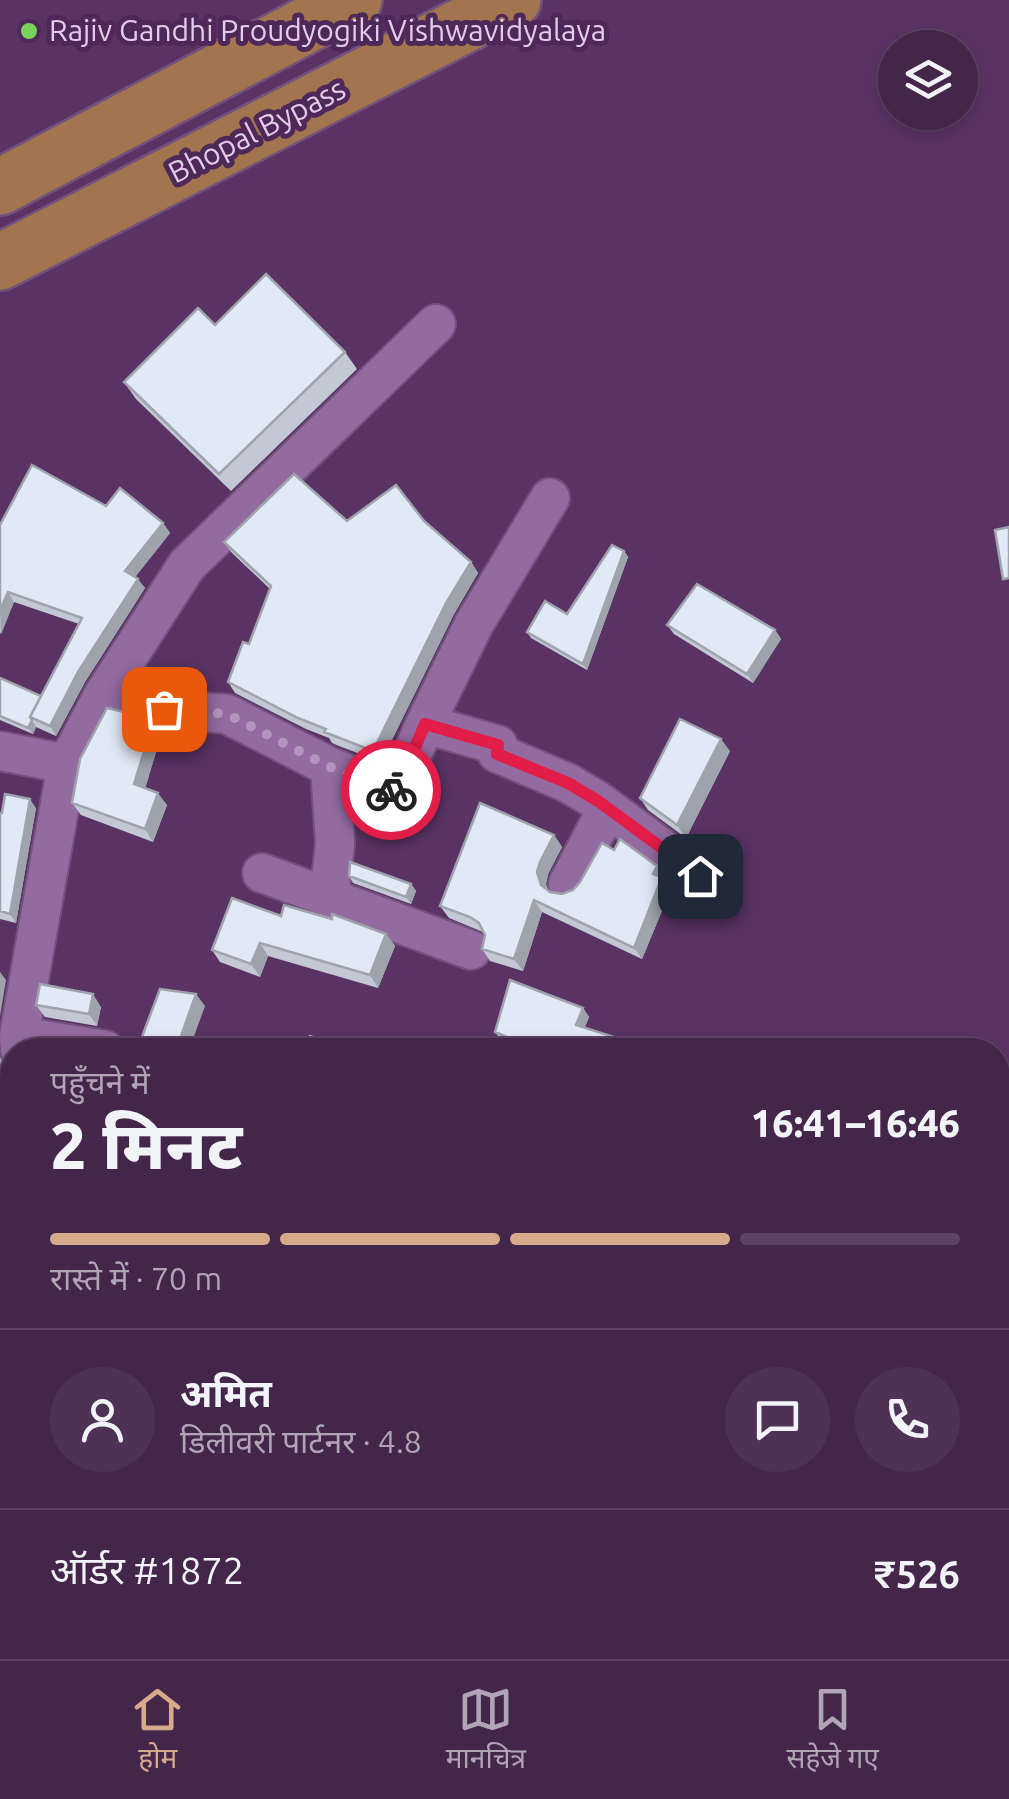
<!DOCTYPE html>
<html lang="hi">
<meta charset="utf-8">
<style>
body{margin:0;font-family:Ubuntu,"Noto Sans Devanagari",sans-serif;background:#4e3255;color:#f1f3f6;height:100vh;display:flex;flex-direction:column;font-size:38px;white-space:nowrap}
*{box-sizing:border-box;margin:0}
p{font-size:32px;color:#afa5b5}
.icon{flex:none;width:55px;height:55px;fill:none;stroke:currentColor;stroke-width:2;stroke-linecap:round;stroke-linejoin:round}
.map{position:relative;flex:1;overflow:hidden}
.details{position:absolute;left:0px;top:1038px;width:1010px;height:622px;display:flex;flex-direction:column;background:#44264b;border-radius:40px 40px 0 0;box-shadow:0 5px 15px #0003,0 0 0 2px #5c4363}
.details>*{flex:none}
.tools{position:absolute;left:878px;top:30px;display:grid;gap:20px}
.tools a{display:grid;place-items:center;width:100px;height:100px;border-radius:50%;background:#44264b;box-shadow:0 5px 15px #0003,0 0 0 2px #5c4363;font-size:50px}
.pin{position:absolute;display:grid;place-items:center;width:85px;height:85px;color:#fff;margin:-42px;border-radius:20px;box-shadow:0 5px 15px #0006}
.courier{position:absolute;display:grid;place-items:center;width:100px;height:100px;margin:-50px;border:8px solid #e11d48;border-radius:50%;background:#fff;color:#222;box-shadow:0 2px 12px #0007}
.overview em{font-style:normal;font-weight:800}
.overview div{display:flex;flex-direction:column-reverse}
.overview{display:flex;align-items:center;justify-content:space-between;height:170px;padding:0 50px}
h1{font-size:65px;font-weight:800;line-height:75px}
.bar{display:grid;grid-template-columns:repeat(4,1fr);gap:15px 10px;align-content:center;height:120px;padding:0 50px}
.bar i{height:12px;border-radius:8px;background:#5c4363}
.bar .active{background:#d6ab8b}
.bar p{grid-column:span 4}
.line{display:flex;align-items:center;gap:25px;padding:0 50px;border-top:2px solid #5c4363}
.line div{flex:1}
.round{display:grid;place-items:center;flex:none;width:105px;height:105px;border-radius:52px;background:#4e3255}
.dock{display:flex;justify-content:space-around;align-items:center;height:140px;border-top:2px solid #5c4363;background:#44264b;font-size:28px;color:#afa5b5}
.dock a{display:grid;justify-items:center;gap:5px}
.dock .active{color:#d6ab8b}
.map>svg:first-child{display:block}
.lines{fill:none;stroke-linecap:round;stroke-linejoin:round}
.street-casing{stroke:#72527c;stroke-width:42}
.primary-casing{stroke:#72527c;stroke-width:60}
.street{stroke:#946ba0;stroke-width:38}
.primary{stroke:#a2754f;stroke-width:55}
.wall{fill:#c2c8d4}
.shaded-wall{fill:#9ea3ac}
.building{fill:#e1e9f6;stroke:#9ea3ac;stroke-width:2.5}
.done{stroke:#b296ba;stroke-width:10;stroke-dasharray:0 18}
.route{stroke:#e11d48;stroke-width:12}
.poi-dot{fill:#77d25a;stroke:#4e2859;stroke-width:4}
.labels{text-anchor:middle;stroke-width:10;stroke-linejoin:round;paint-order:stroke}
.poi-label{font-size:30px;fill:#e2cce9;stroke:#4e2859;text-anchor:start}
.street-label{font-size:30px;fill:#e2cce9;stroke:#4e2859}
</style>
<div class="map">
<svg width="1009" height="1659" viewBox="0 0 1009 1659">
<rect width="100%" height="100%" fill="#5a3364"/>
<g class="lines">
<defs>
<path id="street" d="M104 694 163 709 227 714 330 767 396 792 425 724 474 624 550 498
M425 724 498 745 497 753 568 783 598 801 700 876
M0 751 67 764
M262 873 471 950
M568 884 607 809
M329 897 335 844 330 767
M19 1036 105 1050
M20 1050 19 1036 67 764 104 694 187 565 436 324
M0 1206 12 1195
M0 1388 7 1404 0 1438
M0 1473 12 1472"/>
<path id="primary" d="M0 187 354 0
M0 262 513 0"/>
</defs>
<use href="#street" class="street-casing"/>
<use href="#primary" class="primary-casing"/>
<use href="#street" class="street"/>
<use href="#primary" class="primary"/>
</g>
<path class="wall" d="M215 325 345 352 357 369 231 491 136 399 124 382Z
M106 506 163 523 170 533 135 577 145 588 85 682 56 736 36 727 33 734 0 720V678L41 696 79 624 14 602 0 634V525Z
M347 521H424L471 562 478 573 454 614 381 762 339 746 332 743 329 738 306 729 235 693 228 682 249 644 270 589 232 553 224 542Z
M624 551 628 557 587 670 531 638 527 632 567 614Z
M667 625 775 630 781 639 753 683 674 634Z
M162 732 145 788 167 805 153 842 81 815 72 803Z
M730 751 686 838 648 810 640 798Z
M36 808 16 923 0 919V813Z
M554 835 562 847 548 874 546 884 548 890 550 892 562 894 665 878 664 880 671 889 642 959 542 912 523 971 490 961 482 949 485 935 483 932 449 918 440 906Z
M349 876 411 884 416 891 411 904 353 883Z
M281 916 386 934 395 946 378 988 268 956 260 977 220 962 212 950Z
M36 1005 101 1007 97 1026 45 1017Z
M583 1008 589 1017 585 1027 614 1037 621 1046 619 1050H522L502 1041 495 1032Z"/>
<path class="shaded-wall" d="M163 523 170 533 132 581 125 571Z
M624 551 628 557 587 670 583 664Z
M471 562 478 573 454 614 381 762 373 751 446 603Z
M138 579 145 588 85 682 56 736 50 726 78 672Z
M8 592 14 602 1 635 0 610Z
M775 630 781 639 753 683 747 674Z
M154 719 162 732 143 796 134 784Z
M32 720 36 727 33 734 28 728Z
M721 739 730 751 686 838 677 825Z
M158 793 167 805 153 842 145 829Z
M30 799 36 808 16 923 10 914Z
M554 835 562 847 548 874 546 884 550 897 541 885 537 872 540 862Z
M657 866 671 889 642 959 634 948 653 874Z
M411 884 416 891 411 904 406 897Z
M534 900 542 912 523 971 514 959Z
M386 934 395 946 378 988 370 975Z
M260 943 268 956 260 977 251 964Z
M0 972 6 980 0 1016Z
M93 994 101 1007 97 1026 89 1014Z
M196 994 205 1006 189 1050H176Z
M583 1008 589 1017 582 1034 576 1025Z
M614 1037 621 1046 619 1050H610Z
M0 1057 8 1069 4 1140 0 1135Z"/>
<path class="building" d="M266 274 345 352 219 474 124 382 198 308 215 325Z
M32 465 106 506 120 488 163 523 125 571 138 579 78 672 50 726 30 717 82 618 8 592 0 610V525Z
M294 474 347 521 396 485 424 521 471 562 446 603 373 751 332 735 324 732 326 729 298 718 228 682 243 642 249 644 271 586 224 542Z
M1009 527V578L1003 579 995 530Z
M612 545 624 551 583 664 527 632 545 601 567 614Z
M697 584 775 630 747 674 667 625Z
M0 678 41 696 30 717 32 720 28 728 0 716Z
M107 708 154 719 134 784 158 793 145 829 72 803 80 759Z
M680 719 721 739 677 825 640 798Z
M5 794 30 799 10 914 0 911V813H2Z
M480 803 554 835 540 862 537 872 541 885 550 892 562 894 573 890 580 882 602 843 614 850 620 839 657 866 653 874 662 877 634 948 534 900 514 959 482 949 485 935 479 923 470 917 440 906Z
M350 862 411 884 406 897 349 876Z
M232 898 281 916 284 905 332 919V914L386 934 370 975 260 943 251 964 212 950Z
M510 980 583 1008 576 1025 614 1037 610 1050H538L495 1032Z
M40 984 93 994 89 1014 36 1005Z
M160 989 196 994 176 1050H137Z
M310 1036 348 1050H304Z
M9 1482H12V1541H9Z"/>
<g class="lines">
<path class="done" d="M164 709 227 714 330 767 391 790"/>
<path class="route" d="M391 790 396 792 425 724 498 745 497 754 568 783 598 801 700 876"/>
</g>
<circle class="poi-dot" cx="29" cy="31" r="10"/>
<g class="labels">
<g class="poi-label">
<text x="49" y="41">Rajiv Gandhi Proudyogiki Vishwavidyalaya</text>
</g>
<g class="street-label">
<text transform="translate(257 131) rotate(-27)" y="10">Bhopal Bypass</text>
</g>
</g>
</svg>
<div class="tools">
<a><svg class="icon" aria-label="layers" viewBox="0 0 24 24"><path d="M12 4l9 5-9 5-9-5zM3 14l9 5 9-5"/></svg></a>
</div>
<div class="pin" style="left:164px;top:709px;background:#ea580c"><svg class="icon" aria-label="bag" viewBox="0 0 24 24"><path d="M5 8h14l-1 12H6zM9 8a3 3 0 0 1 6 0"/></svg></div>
<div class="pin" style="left:700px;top:876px;background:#1f2937"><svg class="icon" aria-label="home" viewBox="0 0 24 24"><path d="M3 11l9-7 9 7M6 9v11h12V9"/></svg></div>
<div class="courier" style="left:391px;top:790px"><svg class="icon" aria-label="bike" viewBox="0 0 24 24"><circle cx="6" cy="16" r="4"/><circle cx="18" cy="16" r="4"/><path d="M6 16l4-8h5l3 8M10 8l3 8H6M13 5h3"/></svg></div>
<section class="details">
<div class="overview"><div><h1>2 मिनट</h1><p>पहुँचने में</p></div><em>16:41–16:46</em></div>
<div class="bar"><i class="active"></i><i class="active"></i><i class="active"></i><i></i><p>रास्ते में · 70 m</p></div>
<div class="line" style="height:180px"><a class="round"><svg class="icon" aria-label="person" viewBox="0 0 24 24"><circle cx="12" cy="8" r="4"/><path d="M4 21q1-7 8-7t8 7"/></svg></a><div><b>अमित</b><p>डिलीवरी पार्टनर · 4.8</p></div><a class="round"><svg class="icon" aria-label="chat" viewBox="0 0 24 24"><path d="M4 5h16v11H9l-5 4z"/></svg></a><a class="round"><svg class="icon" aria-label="phone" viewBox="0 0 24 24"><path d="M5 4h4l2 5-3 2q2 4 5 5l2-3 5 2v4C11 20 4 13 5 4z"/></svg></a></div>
<div class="line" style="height:130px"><div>ऑर्डर #1872</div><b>₹526</b></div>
</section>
</div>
<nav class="dock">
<a class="active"><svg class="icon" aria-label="home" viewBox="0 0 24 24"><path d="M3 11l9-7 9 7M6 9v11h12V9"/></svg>होम</a>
<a><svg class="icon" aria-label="map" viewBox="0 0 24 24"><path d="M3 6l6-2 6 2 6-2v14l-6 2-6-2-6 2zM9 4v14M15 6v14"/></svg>मानचित्र</a>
<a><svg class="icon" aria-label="saved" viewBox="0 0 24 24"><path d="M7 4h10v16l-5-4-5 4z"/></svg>सहेजे गए</a>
</nav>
